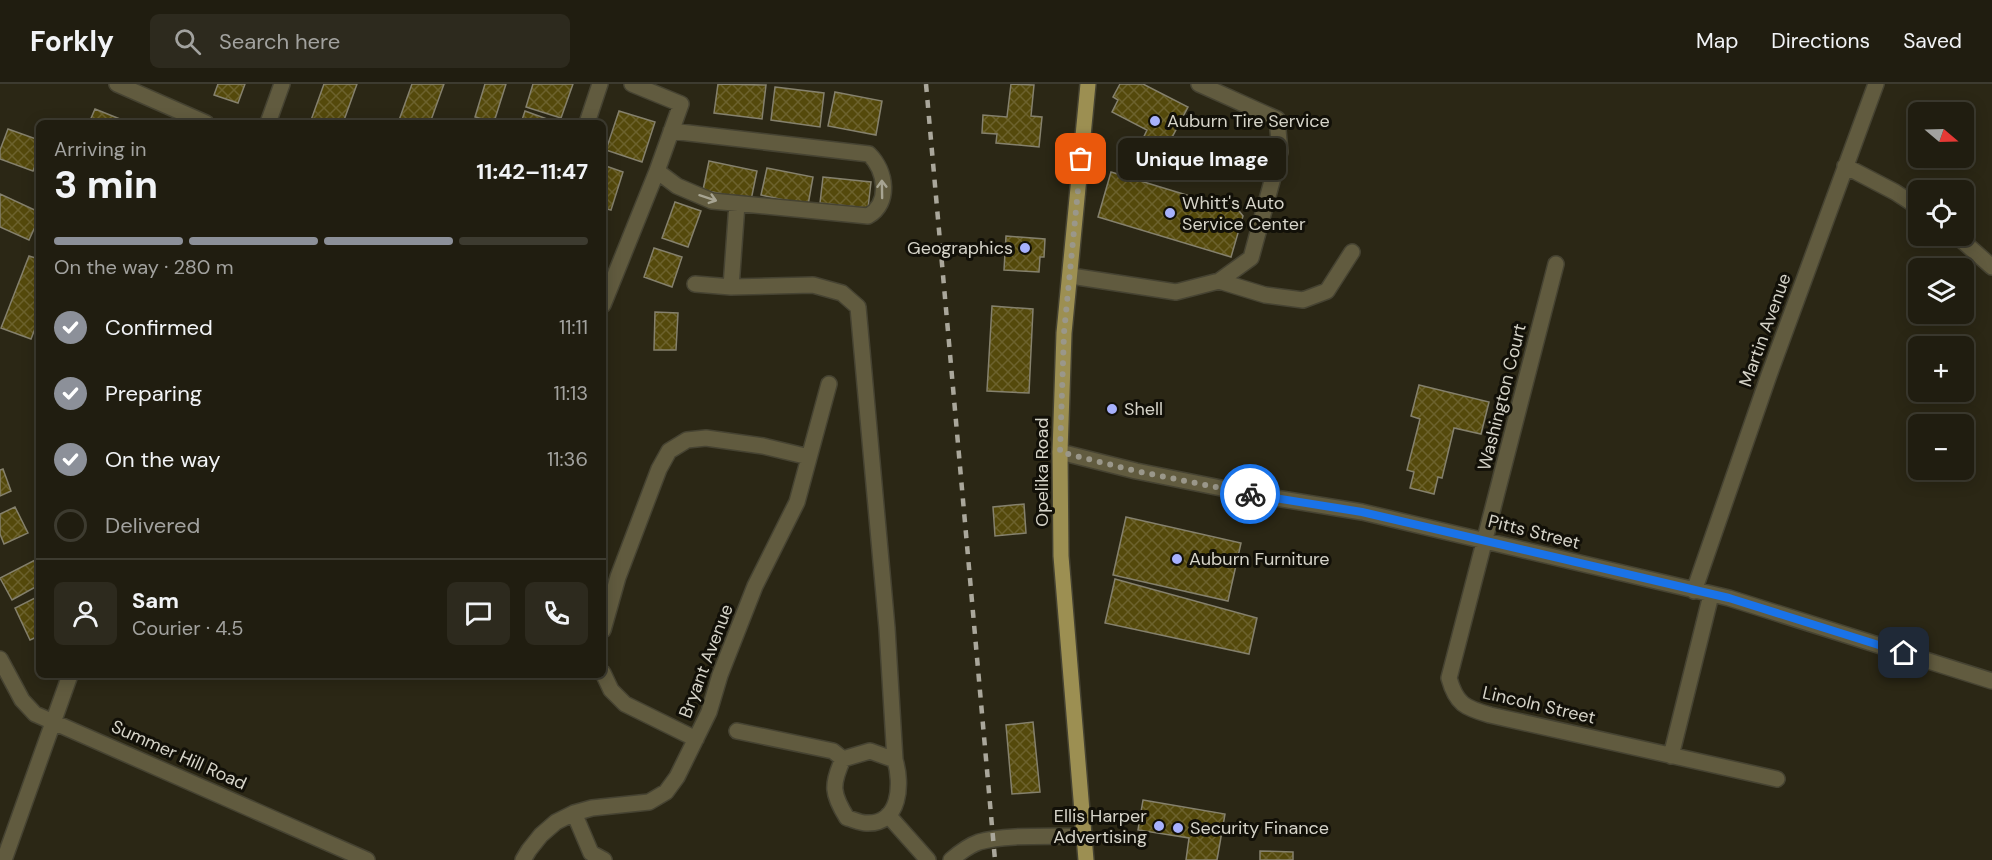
<!DOCTYPE html>
<meta charset="utf-8">
<style>
body{margin:0;font-family:"DM Sans",sans-serif;background:#2d2a1e;color:#f1f3f6;height:100vh;display:flex;flex-direction:column;font-size:22px;white-space:nowrap}
*{box-sizing:border-box;margin:0}
p{font-size:20px;color:#a2a29f}
.icon{flex:none;width:33px;height:33px;fill:none;stroke:currentColor;stroke-width:2;stroke-linecap:round;stroke-linejoin:round}
.map{position:relative;flex:1;overflow:hidden}
.drawer{position:absolute;left:36px;top:36px;width:570px;height:558px;display:flex;flex-direction:column;background:#201d10;border-radius:9px;box-shadow:0 3px 15px #0003,0 0 0 2px #3d3b30}
.drawer>*{flex:none}
.needle{width:39px;rotate:109deg}
.controls{position:absolute;left:1908px;top:18px;display:grid;gap:12px}
.controls a{display:grid;place-items:center;width:66px;height:66px;border-radius:9px;background:#201d10;box-shadow:0 3px 15px #0003,0 0 0 2px #3d3b30;font-size:30px}
.pin{position:absolute;display:grid;place-items:center;width:51px;height:51px;color:#fff;margin:-26px;border-radius:12px;box-shadow:0 3px 9px #0006}
.courier{position:absolute;display:grid;place-items:center;width:60px;height:60px;margin:-30px;border:4px solid #1a73e8;border-radius:50%;background:#fff;color:#222;box-shadow:0 2px 8px #0007}
.bubble{position:absolute;height:42px;border-radius:9px;background:#201d10;box-shadow:0 3px 15px #0003,0 0 0 2px #3d3b30;font-size:20px;font-weight:700;line-height:42px;text-align:center}
.summary em{font-style:normal;font-weight:700}
.summary div{display:flex;flex-direction:column-reverse}
.summary{display:flex;align-items:center;justify-content:space-between;height:102px;padding:0 18px}
h1{font-size:39px;font-weight:700;line-height:45px}
.bar{display:grid;grid-template-columns:repeat(4,1fr);gap:9px 6px;align-content:center;height:72px;padding:0 18px}
.bar i{height:8px;border-radius:4px;background:#3d3b30}
.bar .current{background:#8c9099}
.bar p{grid-column:span 4}
.line{display:flex;align-items:center;gap:15px;padding:0 18px;border-top:2px solid #3d3b30}
.line div{flex:1}
.round{display:grid;place-items:center;flex:none;width:63px;height:63px;border-radius:9px;background:#2d2a1e}
ol{padding:0 18px;list-style:none}
li{display:flex;align-items:center;gap:18px;height:66px}
li p{margin-inline-start:auto}
li .icon{padding:6px;border-radius:50%;background:#8c9099;color:#fff;stroke-width:4}
li:last-child{color:#a2a29f}
li i{width:33px;height:33px;border:3px solid #3d3b30;border-radius:50%}
header{display:flex;align-items:center;gap:36px;box-sizing:border-box;height:84px;padding:0 30px;background:#201d10;border-bottom:2px solid #3d3b30}
header strong{font-size:28px}
nav{display:flex;gap:33px;margin-inline-start:auto;font-size:21px}
.search{width:420px;height:54px;background:#2d2a1e;display:flex;align-items:center;gap:15px;box-sizing:border-box;padding:0 21px;border-radius:9px;color:#a2a29f;font-size:22px}
.map>svg:first-child{display:block}
.building{fill:url(#building-cross-hatch);stroke:#85816d;stroke-width:1.5}
.lines{fill:none;stroke-linecap:round;stroke-linejoin:round}
.minor-casing{stroke:#464332;stroke-width:18}
.major-casing{stroke:#464332;stroke-width:18}
.minor{stroke:#615b3f;stroke-width:15}
.major{stroke:#9c8f52;stroke-width:15}
.rail{stroke:#aaa79b;stroke-width:4.5;stroke-dasharray:8 8;stroke-linecap:butt}
.oneway{stroke:#a7a492}
.done{stroke:#9a978a;stroke-width:6;stroke-dasharray:0 10.8}
.route{stroke:#1a73e8;stroke-width:8}
.poi-dot{fill:#a7b1fc;stroke:#121008;stroke-width:2}
.labels{text-anchor:middle;stroke-width:6;stroke-linejoin:round;paint-order:stroke}
.poi-label{font-size:18px;fill:#d6d4c9;stroke:#121008;text-anchor:start}
.street-label{font-size:18px;fill:#d6d4c9;stroke:#121008}
</style>
<header>
<strong>Forkly</strong>
<div class="search"><svg class="icon" aria-label="search" viewBox="0 0 24 24"><circle cx="10" cy="10" r="6"/><path d="M15 15l6 6"/></svg>Search here</div>
<nav><a>Map</a><a>Directions</a><a>Saved</a></nav>
</header>
<div class="map">
<svg width="1992" height="776" viewBox="0 0 1992 776">
<defs>
<pattern id="building-cross-hatch" width="8" height="8" patternUnits="userSpaceOnUse" patternTransform="scale(1.5)"><rect width="8" height="8" fill="#54490b"/><path d="M0 0l8 8M0 8l8-8" fill="none" stroke="#6c622d"/></pattern>
</defs>
<rect width="100%" height="100%" fill="#2b2715"/>
<path class="building" d="M218 0H245L238 19 214 11Z
M324 0H357L343 39H310Z
M412 0H444L430 39H398Z
M485 0H506L494 38 475 33Z
M533 0H573L561 34 526 23Z
M718 0 766 1 762 35 714 29Z
M1011 0 1034 1 1031 32 1042 33 1039 63 996 59 997 50 982 49 983 31 1007 33Z
M1120 0H1143L1188 23 1160 76 1138 65 1147 46 1112 28 1118 16 1113 13Z
M775 3 824 9 820 43 771 36Z
M835 8 882 17 876 51 828 42Z
M95 25 130 39H89Z
M525 27 558 39H521Z
M619 27 655 38 642 78 606 66Z
M8 45 39 56V71L33 87 0 75V66Z
M709 77 757 87 751 116 703 106Z
M603 81 623 88 611 126 603 124Z
M767 84 813 93 808 121 761 111Z
M1111 88 1239 127 1243 132 1231 173 1098 133Z
M823 93 871 98 868 124 820 119Z
M0 110 39 128V134L29 156 0 143Z
M675 118 701 127 688 163 662 154Z
M1006 152 1045 155 1044 173H1040L1039 188 1004 186Z
M654 164 682 173 672 203 644 193Z
M29 172 39 175V234L31 255 1 244Z
M992 222 1033 225 1029 309 987 307Z
M655 228 678 229 676 266H654Z
M1419 301 1489 318 1481 350 1454 344 1442 394 1438 393 1434 410 1410 404 1414 388 1407 386 1420 335 1411 332Z
M3 385 11 407 0 412V386Z
M1024 420 1026 449 995 452 993 423Z
M15 423 28 449 4 460 0 450V430Z
M1126 433 1241 459 1228 517 1113 491Z
M39 474V501L12 516 0 494Z
M1115 495 1257 534 1249 570 1105 539Z
M39 512V552L30 556 15 524Z
M1033 638 1040 708 1012 710 1006 641Z
M1143 716 1225 730 1217 776H1186L1189 754 1138 746Z
M1260 767 1293 768V776H1260Z"/>
<g class="lines">
<defs>
<path id="minor" d="M117 0 206 39
M268 39 282 0
M587 39 600 0
M1845 82 1895 108 1918 123
M657 87 677 102 712 117 868 132C891 119 886 87 869 70L671 47
M1957 152 1992 183
M1556 180 1449 594C1456 620 1465 624 1490 631L1777 695
M1071 192 1176 208 1219 197 1251 174 1280 68 1277 35 1199 0
M1219 197 1265 211 1303 216 1327 207 1352 168
M695 200 731 203 813 201 842 209 858 223 887 544 895 676 870 667 843 675 833 667 737 647
M731 203 737 120
M603 221 657 87 681 20 632 0
M1060 368 1136 387 1251 410 1362 428 1729 514 1992 597
M1694 507 1769 291 1876 0
M603 546 618 493 659 385 669 367 687 356 706 354 763 362 809 373
M0 575 22 616 35 630 367 776
M603 589 611 606 625 620 696 655
M1671 672 1711 511
M843 675C831 701 832 710 847 734 852 735 860 739 866 739 901 741 902 699 895 676
M574 729 591 769 604 776
M888 731 928 776
M4 776 70 591
M523 776 529 766 541 751 556 738 574 729 592 724 649 718 666 708 677 693 709 628 720 591 755 502 797 418 829 300
M951 776C959 769 968 762 979 758 1005 750 1054 753 1084 752"/>
<path id="major" d="M1086 776 1061 472 1060 368 1064 249 1088 0"/>
</defs>
<use href="#minor" class="minor-casing"/>
<use href="#major" class="major-casing"/>
<use href="#minor" class="minor"/>
<use href="#major" class="major"/>
<path class="rail" d="M926 0 995 776"/>
</g>
<defs><path id="oneway-shaft" d="M-6 0H5M1.5-3L5.5 0L1.5 3" fill="none" stroke-width="1.6" stroke-linecap="round" stroke-linejoin="round" transform="scale(1.5)"/></defs>
<g class="oneway">
<use href="#oneway-shaft" transform="translate(882 105) rotate(-91)"/>
<use href="#oneway-shaft" transform="translate(708 114) rotate(18)"/>
</g>
<g class="lines">
<path class="done" d="M1081 75 1064 249 1060 368 1136 387 1250 410"/>
<path class="route" d="M1250 410 1362 428 1729 514 1904 569"/>
</g>
<g class="poi-dot">
<circle cx="1155" cy="37" r="6"/>
<circle cx="1170" cy="129" r="6"/>
<circle cx="1025" cy="164" r="6"/>
<circle cx="1112" cy="325" r="6"/>
<circle cx="1177" cy="475" r="6"/>
<circle cx="1159" cy="742" r="6"/>
<circle cx="1178" cy="744" r="6"/>
</g>
<g class="labels">
<g class="poi-label">
<text x="1167" y="43">Auburn Tire Service</text>
<text x="1182" y="125">Whitt's Auto<tspan x="1182" dy="21">Service Center</tspan></text>
<text x="1013" y="170" text-anchor="end">Geographics</text>
<text x="1124" y="331">Shell</text>
<text x="1189" y="481">Auburn Furniture</text>
<text x="1147" y="738" text-anchor="end">Ellis Harper<tspan x="1147" dy="21">Advertising</tspan></text>
<text x="1190" y="750">Security Finance</text>
</g>
<g class="street-label">
<text transform="translate(1765 246) rotate(-70)" y="6">Martin Avenue</text>
<text transform="translate(1502 313) rotate(-76)" y="6">Washington Court</text>
<text transform="translate(1042 388) rotate(-90)" y="6">Opelika Road</text>
<text transform="translate(1534 448) rotate(14)" y="6">Pitts Street</text>
<text transform="translate(706 577) rotate(-69)" y="6">Bryant Avenue</text>
<text transform="translate(1539 621) rotate(13)" y="6">Lincoln Street</text>
<text transform="translate(179 671) rotate(24)" y="6">Summer Hill Road</text>
</g>
</g>
</svg>
<div class="controls">
<a><svg class="needle" viewBox="-14 -14 28 28"><path d="M0-13l5 13h-10z" fill="#e53935"/><path d="M0 13l5-13h-10z" fill="#a2a29f"/></svg></a>
<a><svg class="icon" aria-label="locate" viewBox="0 0 24 24"><circle cx="12" cy="12" r="6"/><path d="M12 2v4M12 18v4M2 12h4M18 12h4"/></svg></a>
<a><svg class="icon" aria-label="layers" viewBox="0 0 24 24"><path d="M12 4l9 5-9 5-9-5zM3 14l9 5 9-5"/></svg></a>
<a>+</a>
<a>−</a>
</div>
<div class="pin" style="left:1081px;top:75px;background:#ea580c"><svg class="icon" aria-label="bag" viewBox="0 0 24 24"><path d="M5 8h14l-1 12H6zM9 8a3 3 0 0 1 6 0"/></svg></div>
<div class="pin" style="left:1904px;top:569px;background:#1f2937"><svg class="icon" aria-label="home" viewBox="0 0 24 24"><path d="M3 11l9-7 9 7M6 9v11h12V9"/></svg></div>
<div class="courier" style="left:1250px;top:410px"><svg class="icon" aria-label="bike" viewBox="0 0 24 24"><circle cx="6" cy="16" r="4"/><circle cx="18" cy="16" r="4"/><path d="M6 16l4-8h5l3 8M10 8l3 8H6M13 5h3"/></svg></div>
<div class="bubble" style="left:1118px;top:54px;width:168px">Unique Image</div>
<section class="drawer">
<div class="summary"><div><h1>3 min</h1><p>Arriving in</p></div><em>11:42–11:47</em></div>
<div class="bar"><i class="current"></i><i class="current"></i><i class="current"></i><i></i><p>On the way · 280 m</p></div>
<ol>
<li><svg class="icon" aria-label="check" viewBox="0 0 24 24"><path d="M5 12l5 5 9-10"/></svg>Confirmed<p>11:11</p></li>
<li><svg class="icon" aria-label="check" viewBox="0 0 24 24"><path d="M5 12l5 5 9-10"/></svg>Preparing<p>11:13</p></li>
<li><svg class="icon" aria-label="check" viewBox="0 0 24 24"><path d="M5 12l5 5 9-10"/></svg>On the way<p>11:36</p></li>
<li><i></i>Delivered</li>
</ol>
<div class="line" style="height:108px"><a class="round"><svg class="icon" aria-label="person" viewBox="0 0 24 24"><circle cx="12" cy="8" r="4"/><path d="M4 21q1-7 8-7t8 7"/></svg></a><div><b>Sam</b><p>Courier · 4.5</p></div><a class="round"><svg class="icon" aria-label="chat" viewBox="0 0 24 24"><path d="M4 5h16v11H9l-5 4z"/></svg></a><a class="round"><svg class="icon" aria-label="phone" viewBox="0 0 24 24"><path d="M5 4h4l2 5-3 2q2 4 5 5l2-3 5 2v4C11 20 4 13 5 4z"/></svg></a></div>
</section>
</div>
